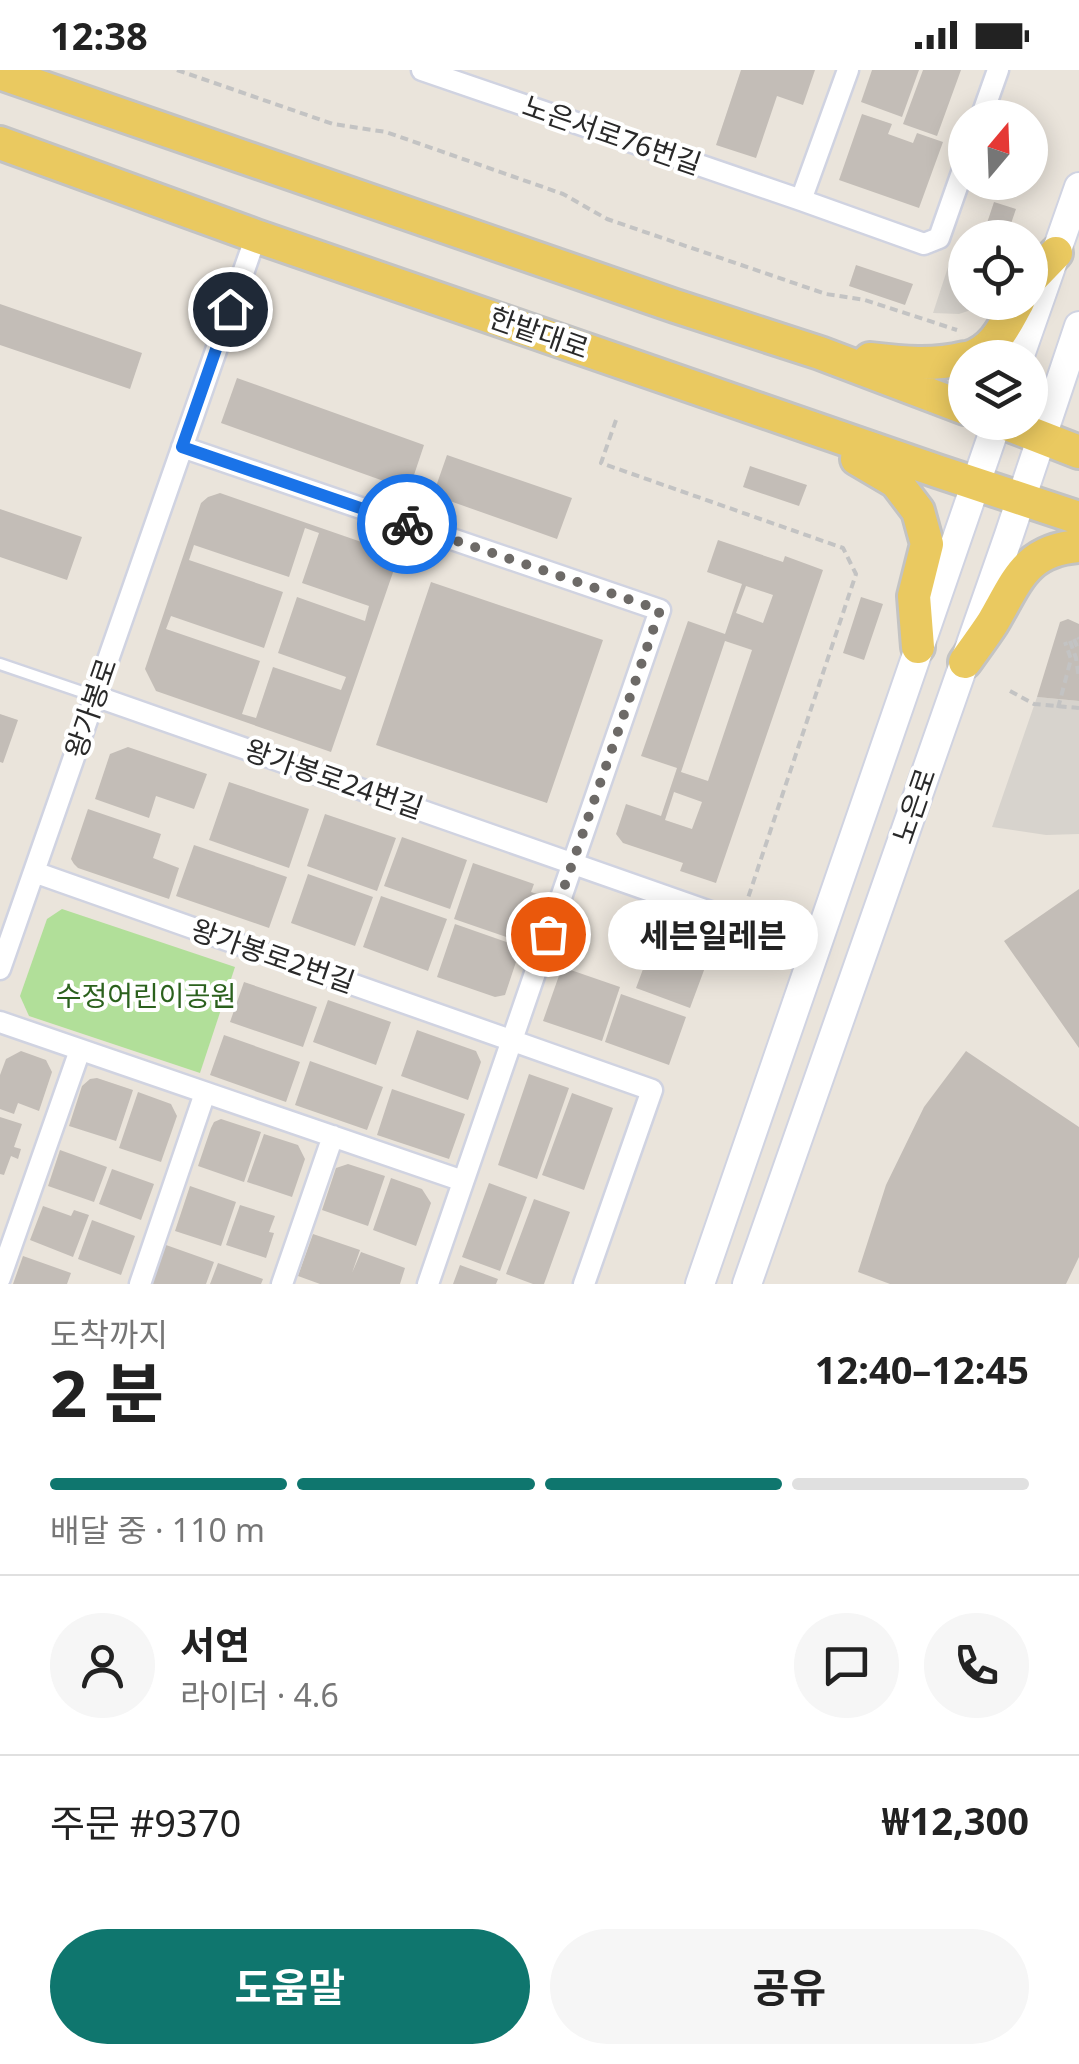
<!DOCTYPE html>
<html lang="ko">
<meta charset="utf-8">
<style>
body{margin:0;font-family:"Noto Sans","Noto Sans KR",sans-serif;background:#f6f6f6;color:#222;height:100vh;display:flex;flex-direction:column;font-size:38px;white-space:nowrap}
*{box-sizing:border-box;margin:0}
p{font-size:32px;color:#767676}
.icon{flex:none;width:55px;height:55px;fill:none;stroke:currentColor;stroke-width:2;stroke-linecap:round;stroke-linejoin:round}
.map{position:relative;height:1214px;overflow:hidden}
.details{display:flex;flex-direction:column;background:#fff;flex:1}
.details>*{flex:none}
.needle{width:65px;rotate:19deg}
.fabs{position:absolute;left:948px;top:30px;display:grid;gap:20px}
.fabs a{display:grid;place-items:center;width:100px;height:100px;border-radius:50%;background:#fff;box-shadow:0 5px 25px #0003;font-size:50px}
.pin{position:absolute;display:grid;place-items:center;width:85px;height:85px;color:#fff;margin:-42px;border:5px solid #fff;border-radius:50%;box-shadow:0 2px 10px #0007}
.courier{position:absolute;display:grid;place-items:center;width:100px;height:100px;margin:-50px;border:8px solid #1a73e8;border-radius:50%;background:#fff;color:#222;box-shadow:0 2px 12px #0007}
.bubble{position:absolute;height:70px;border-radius:35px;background:#fff;box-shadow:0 5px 25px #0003;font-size:32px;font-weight:700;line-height:70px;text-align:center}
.head em{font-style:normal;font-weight:700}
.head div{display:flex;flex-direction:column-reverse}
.head{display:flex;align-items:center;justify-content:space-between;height:170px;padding:0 50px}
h1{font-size:65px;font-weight:700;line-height:75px}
.bar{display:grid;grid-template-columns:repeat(4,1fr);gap:15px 10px;align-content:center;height:120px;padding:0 50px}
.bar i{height:12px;border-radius:8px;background:#e0e0e0}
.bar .active{background:#0f766e}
.bar p{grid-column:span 4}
.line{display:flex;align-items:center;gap:25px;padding:0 50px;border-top:2px solid #e0e0e0}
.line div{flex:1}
.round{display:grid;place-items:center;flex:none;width:105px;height:105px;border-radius:52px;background:#f6f6f6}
.action{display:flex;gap:20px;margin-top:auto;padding:20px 50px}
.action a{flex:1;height:115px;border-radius:60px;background:#0f766e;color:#fff;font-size:40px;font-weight:700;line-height:115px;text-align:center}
.action a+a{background:#f6f6f6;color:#222}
.status{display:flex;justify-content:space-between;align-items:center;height:70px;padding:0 50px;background:#fff;direction:ltr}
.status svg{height:28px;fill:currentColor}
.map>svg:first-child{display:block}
.green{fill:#b1df99}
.plaza{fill:#d7d3cd}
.building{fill:#c3bdb7;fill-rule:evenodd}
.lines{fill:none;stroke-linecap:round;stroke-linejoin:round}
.service-casing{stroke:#d0d3e1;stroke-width:15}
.minor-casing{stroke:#d0d3e1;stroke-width:25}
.tertiary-casing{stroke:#d0d3e1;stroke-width:32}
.primary-casing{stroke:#c3c3c3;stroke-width:38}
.path{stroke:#c3c3c3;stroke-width:4;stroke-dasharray:8 5;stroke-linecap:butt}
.service{stroke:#fff;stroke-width:10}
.minor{stroke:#fff;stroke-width:20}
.tertiary{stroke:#fff;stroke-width:28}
.primary{stroke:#eac960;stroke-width:32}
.done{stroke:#6d6a67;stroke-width:10;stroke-dasharray:0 18}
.route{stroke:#1a73e8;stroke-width:12}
.labels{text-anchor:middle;stroke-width:8;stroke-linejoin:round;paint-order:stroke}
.street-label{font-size:28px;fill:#292929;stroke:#fff}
.park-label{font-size:28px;fill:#2b611d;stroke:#fff}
</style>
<div class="status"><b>12:38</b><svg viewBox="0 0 49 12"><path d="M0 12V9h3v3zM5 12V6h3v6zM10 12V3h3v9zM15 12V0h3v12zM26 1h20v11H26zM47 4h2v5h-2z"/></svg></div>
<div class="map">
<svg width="1079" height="1214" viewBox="0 0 1079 1214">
<rect width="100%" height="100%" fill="#eae4db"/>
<path class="green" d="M62 839 235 897 200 1003 29 946 20 926 47 849Z"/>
<path class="plaza" d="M949 194 965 199V232L984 233 974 239 959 244 933 243Z
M1037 627 1079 631V764L1046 765 992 757Z"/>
<path class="building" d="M741 0H815L803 35 777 26 756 88 716 75Z
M872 0H919L902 47 861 32Z
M923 0H961L937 66 903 54Z
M862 44 892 54 888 64 913 73 917 63 943 72 919 138 839 110Z
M994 132 1016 139 1006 168H982Z
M856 195 913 214 905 235 849 216Z
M0 234 142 283 130 319 0 275Z
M237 308 424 375 409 420 221 353Z
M447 385 572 428 557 469 433 425Z
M750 396 807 415 799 436 743 417Z
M220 423 399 485 331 682 156 621 145 599 201 433 208 427ZM305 458 319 463 302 513 369 536 365 551 297 527 278 583 346 607 341 620 273 597 256 648 242 644 260 591 166 559 171 546 264 578 283 522 189 490 194 475 289 507Z
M0 439 82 467 67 510 0 487Z
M718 470 783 492 785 486 823 500 716 813 680 801 683 793 623 773 616 764 626 734 661 746 677 698 641 686 688 551 725 564 742 514 707 502ZM746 516 773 525 763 553 736 543ZM725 571 752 580 708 711 681 702ZM674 722 702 732 692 759 665 750Z
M431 512 603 570 547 733 376 675Z
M861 527 883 534 864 590 843 583Z
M1068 549 1079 554V631L1037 627 1060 552Z
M0 644 18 650 3 693 0 692Z
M128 677 207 704 194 739 156 726 149 748 95 729 110 684Z
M229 712 309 739 289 798 209 770Z
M88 739 161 764 153 788 179 798 169 829 78 798 74 794 71 789Z
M325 744 396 768 377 821 307 796Z
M402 767 467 790 450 839 384 816Z
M194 775 287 807 269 858 176 826Z
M473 793 534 814 531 822 540 825 524 873 454 849Z
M308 804 373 827 355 876 291 853Z
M1079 819V978L1004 871Z
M381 826 447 849 428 901 363 877Z
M455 854 521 877 505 925 495 927 437 907Z
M656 864 710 884 690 938 636 918Z
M562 897 620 917 602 971 543 951Z
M244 912 317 937 303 977 230 952Z
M621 924 686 947 669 995 605 972Z
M328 930 391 952 376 995 313 972Z
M417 960 476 981 481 992 468 1030 401 1006Z
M224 965 300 992 286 1032 210 1005Z
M21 981 46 990 52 1002 39 1041 18 1033 14 1044 0 1039V1005L6 989Z
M966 981 1079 1057V1187L1066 1214H890L858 1202 886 1115 924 1037Z
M310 991 383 1017 367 1060 295 1035Z
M529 1004 569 1018 537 1109 498 1095Z
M97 1008 133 1020 116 1071 69 1056 82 1016 90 1009Z
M392 1019 465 1044 449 1089 377 1065Z
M138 1022 171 1034 177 1046 161 1092 119 1078Z
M572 1023 613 1038 584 1120 542 1105Z
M0 1047 22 1054 14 1077 21 1079 18 1089 11 1086 4 1105 0 1104Z
M221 1049 261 1062 244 1112 198 1096 211 1058 214 1052Z
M264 1064 298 1075 305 1089 292 1127 247 1112Z
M60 1080 107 1097 94 1132 48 1116Z
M348 1094 385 1106 368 1156 322 1140 336 1098Z
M112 1099 154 1114 141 1150 99 1134Z
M391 1108 422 1119 431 1133 416 1176 373 1160Z
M489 1113 527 1127 500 1201 462 1187Z
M190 1116 236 1132 221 1176 175 1161Z
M534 1129 570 1142 544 1214H533L506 1204Z
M240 1135 275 1146 269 1162 274 1163 266 1188 226 1175Z
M43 1136 71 1146 74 1140 89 1145 73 1187 30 1170Z
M92 1150 135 1166 121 1205 78 1189Z
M313 1164 360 1180 352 1203 361 1182 405 1198 400 1214H320L298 1206Z
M166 1175 214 1192 206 1214H152Z
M23 1186 71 1203 67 1214H13Z
M218 1193 263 1209 261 1214H210Z
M460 1195 498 1209 496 1214H453Z"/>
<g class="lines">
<defs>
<path id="service" d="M0 594 94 626"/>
<path id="minor" d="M422 0 801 130 924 174 939 168 965 94
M981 48 998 0
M801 130 848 0
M182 377 660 540 428 1214
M95 626 816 879
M34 802 652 1020 584 1214
M0 899 256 166
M0 952 463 1111
M0 1208 80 980
M140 1214 205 1023
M282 1214 333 1066"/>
<path id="tertiary" d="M1019 288 1079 117
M700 1214 997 352
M747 1214 1009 465 1079 256"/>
<path id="primary" d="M0 3 675 236 820 283 965 338
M0 73 256 166 937 401 1079 448
M1030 210 1056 183
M968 288C995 280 1005 255 1018 232
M870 289C903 293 933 296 965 288
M1002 352 1079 382
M857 389 896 412 918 441 927 474 914 526 918 577
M965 592C974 579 984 566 993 552 1017 511 1025 480 1079 476"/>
</defs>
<use href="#service" class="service-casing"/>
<use href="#minor" class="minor-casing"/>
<use href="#tertiary" class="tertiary-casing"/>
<use href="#primary" class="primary-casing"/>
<path class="path" d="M177 0 333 54 386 62 563 124 607 149 826 224 865 230 957 260
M616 350 601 393 843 478 856 504 747 831
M1078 567 1079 569
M1074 569 1079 581
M1070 571 1076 588 1079 609
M1010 621 1034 634 1079 638
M1058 638 1071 589 1065 572"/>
<use href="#service" class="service"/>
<use href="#minor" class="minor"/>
<use href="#tertiary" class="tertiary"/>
<use href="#primary" class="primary"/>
</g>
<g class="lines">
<path class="done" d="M407 454 660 540 548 864"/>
<path class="route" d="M230 239 182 377 407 454"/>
</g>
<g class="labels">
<g class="street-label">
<text transform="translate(612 65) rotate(19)" y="10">노은서로76번길</text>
<text transform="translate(539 263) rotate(19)" y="10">한밭대로</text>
<text transform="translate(91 638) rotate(-71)" y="10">왕가봉로</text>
<text transform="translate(334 709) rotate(19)" y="10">왕가봉로24번길</text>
<text transform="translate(914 736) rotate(-71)" y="10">노은로</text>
<text transform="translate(273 886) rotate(19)" y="10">왕가봉로2번길</text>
</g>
<g class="park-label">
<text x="146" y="936">수정어린이공원</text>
</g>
</g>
</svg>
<div class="fabs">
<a><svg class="needle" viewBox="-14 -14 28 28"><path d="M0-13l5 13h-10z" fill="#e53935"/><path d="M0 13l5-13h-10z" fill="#767676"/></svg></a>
<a><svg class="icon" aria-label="locate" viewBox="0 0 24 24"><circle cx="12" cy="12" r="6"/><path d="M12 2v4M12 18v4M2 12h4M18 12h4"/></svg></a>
<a><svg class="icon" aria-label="layers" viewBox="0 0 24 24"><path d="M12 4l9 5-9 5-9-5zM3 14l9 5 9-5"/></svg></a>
</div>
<div class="pin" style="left:548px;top:864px;background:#ea580c"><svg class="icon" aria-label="bag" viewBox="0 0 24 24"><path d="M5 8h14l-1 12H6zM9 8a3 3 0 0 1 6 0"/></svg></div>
<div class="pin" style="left:230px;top:239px;background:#1f2937"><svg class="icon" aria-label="home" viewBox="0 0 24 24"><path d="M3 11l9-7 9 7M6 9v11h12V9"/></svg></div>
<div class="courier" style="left:407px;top:454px"><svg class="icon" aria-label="bike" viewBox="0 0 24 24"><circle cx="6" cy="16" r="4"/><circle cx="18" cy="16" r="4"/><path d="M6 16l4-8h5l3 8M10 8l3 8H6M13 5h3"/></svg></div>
<div class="bubble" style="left:608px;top:830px;width:210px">세븐일레븐</div>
</div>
<section class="details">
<div class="head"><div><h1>2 분</h1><p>도착까지</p></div><em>12:40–12:45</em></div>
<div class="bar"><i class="active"></i><i class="active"></i><i class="active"></i><i></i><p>배달 중 · 110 m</p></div>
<div class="line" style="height:180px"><a class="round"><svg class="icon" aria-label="person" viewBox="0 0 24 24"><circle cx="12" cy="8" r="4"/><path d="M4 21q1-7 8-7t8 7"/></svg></a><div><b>서연</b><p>라이더 · 4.6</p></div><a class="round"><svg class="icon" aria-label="chat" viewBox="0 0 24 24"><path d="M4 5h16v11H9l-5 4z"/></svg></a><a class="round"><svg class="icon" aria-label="phone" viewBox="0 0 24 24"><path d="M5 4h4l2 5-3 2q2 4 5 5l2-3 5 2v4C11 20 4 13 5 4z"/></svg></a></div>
<div class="line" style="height:130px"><div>주문 #9370</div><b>₩12,300</b></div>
<div class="action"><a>도움말</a><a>공유</a></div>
</section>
